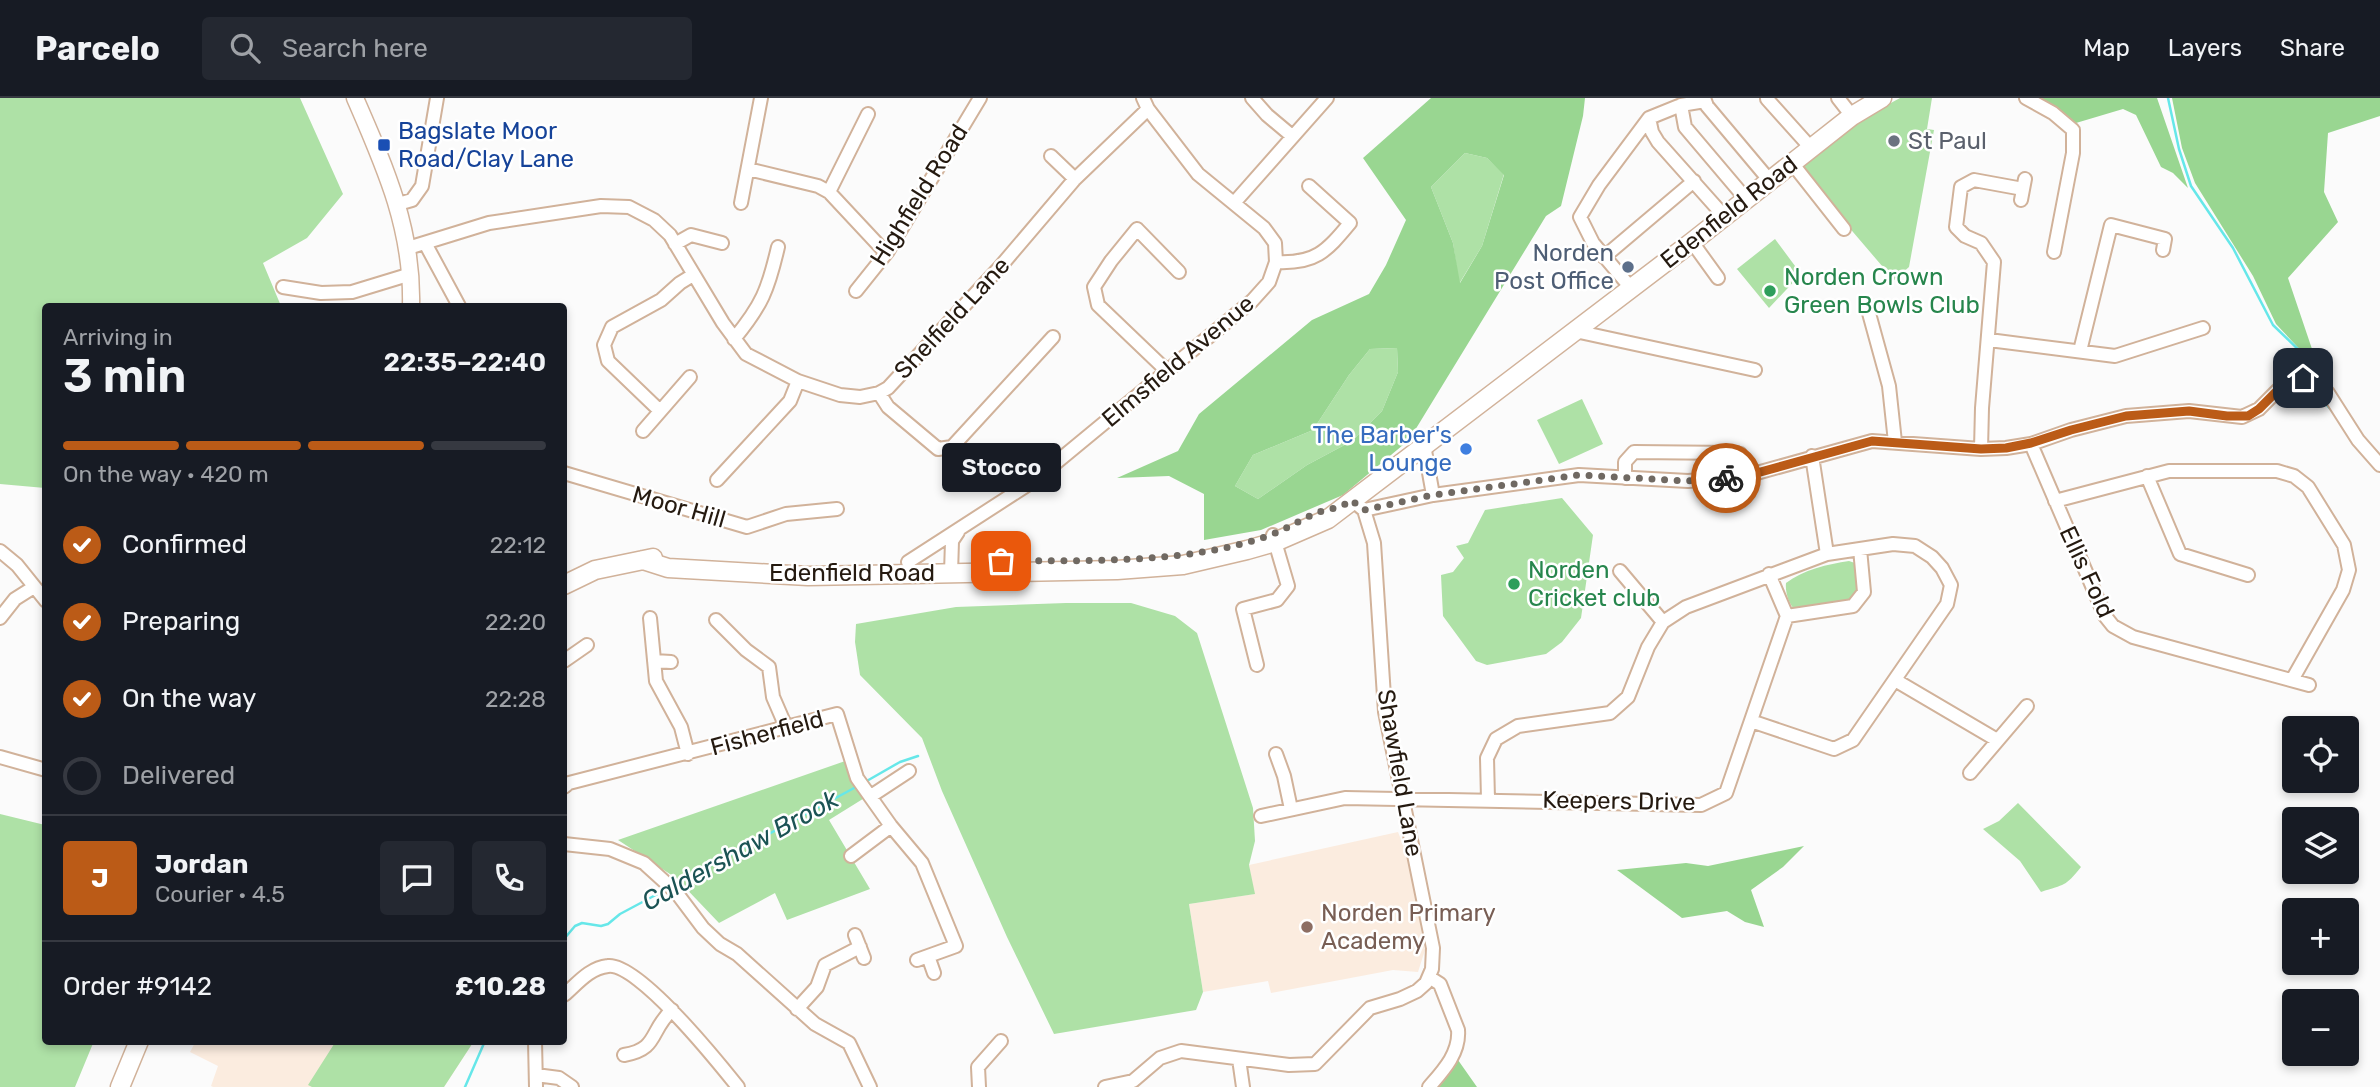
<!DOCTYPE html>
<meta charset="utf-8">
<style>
body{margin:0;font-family:Rubik,sans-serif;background:#242831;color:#f1f3f6;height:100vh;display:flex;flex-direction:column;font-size:26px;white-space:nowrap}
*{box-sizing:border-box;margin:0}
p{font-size:23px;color:#9ea1a6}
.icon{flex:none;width:38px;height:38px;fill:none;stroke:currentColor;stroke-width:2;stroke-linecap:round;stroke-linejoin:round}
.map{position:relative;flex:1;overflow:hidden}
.side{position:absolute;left:42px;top:205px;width:525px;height:742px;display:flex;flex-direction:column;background:#171b24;border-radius:7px;box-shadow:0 4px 10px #0003}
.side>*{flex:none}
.controls{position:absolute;left:2282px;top:618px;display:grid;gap:14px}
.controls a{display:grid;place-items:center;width:77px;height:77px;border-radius:7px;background:#171b24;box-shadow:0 4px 10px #0003;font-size:35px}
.pin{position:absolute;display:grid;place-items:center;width:60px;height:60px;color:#fff;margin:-30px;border-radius:14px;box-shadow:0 4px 10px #0006}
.courier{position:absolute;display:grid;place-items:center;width:70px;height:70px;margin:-35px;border:5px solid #bb5b17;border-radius:50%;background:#fff;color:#222;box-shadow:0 2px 9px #0007}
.bubble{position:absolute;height:49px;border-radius:7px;background:#171b24;box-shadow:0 4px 10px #0003;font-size:23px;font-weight:600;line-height:49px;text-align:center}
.head em{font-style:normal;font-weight:600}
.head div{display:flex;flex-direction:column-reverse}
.head{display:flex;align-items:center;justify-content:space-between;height:119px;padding:0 21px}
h1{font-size:46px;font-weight:600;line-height:52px}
.bar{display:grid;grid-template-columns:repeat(4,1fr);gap:10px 7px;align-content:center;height:84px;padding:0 21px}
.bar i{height:9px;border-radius:5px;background:#363941}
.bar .current{background:#bb5b17}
.bar p{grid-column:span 4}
.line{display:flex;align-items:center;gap:18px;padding:0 21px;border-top:2px solid #363941}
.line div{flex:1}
.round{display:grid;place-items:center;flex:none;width:74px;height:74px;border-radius:7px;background:#242831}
ol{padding:0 21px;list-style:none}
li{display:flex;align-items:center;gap:21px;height:77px}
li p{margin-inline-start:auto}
li .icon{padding:7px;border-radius:50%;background:#bb5b17;color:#fff;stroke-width:4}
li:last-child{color:#9ea1a6}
li i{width:38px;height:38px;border:4px solid #363941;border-radius:50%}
header{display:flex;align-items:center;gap:42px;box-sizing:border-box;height:98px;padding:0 35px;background:#171b24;border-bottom:2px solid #363941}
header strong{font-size:33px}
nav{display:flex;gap:38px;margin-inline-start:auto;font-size:24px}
.search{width:490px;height:63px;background:#242831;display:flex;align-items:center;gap:18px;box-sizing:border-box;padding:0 24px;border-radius:7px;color:#9ea1a6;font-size:26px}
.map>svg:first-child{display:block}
.built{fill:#fbecdf}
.green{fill:#aee1a6}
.forest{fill:#99d691;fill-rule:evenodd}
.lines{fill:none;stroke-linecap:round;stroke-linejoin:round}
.stream{stroke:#66e7e9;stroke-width:2.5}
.street-casing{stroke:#d1b29a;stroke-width:16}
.secondary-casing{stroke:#d1b29a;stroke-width:19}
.primary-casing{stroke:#d1b29a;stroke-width:21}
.street{stroke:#fff;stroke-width:12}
.secondary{stroke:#fff;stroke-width:16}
.primary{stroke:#fff;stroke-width:18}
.done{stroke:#706962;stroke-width:7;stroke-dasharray:0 12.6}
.route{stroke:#bb5b17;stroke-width:9}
.worship-dot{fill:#6b7280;stroke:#fff;stroke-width:2.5}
.transit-dot{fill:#1a4fb4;stroke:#fff;stroke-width:2.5}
.service-dot{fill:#5c6f8a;stroke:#fff;stroke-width:2.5}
.leisure-dot{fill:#2e9e5b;stroke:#fff;stroke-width:2.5}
.shop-dot{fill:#3f7fe0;stroke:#fff;stroke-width:2.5}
.education-dot{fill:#8d6e63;stroke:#fff;stroke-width:2.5}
.labels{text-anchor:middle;stroke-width:5;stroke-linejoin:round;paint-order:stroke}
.transit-label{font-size:24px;fill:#164399;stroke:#fff;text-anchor:start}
.worship-label{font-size:24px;fill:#5b616d;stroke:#fff;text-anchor:start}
.street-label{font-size:24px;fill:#251a10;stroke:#fff}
.service-label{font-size:24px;fill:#4e5e75;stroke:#fff;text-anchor:end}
.leisure-label{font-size:24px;fill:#27864d;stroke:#fff;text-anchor:start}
.shop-label{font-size:24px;fill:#366cbe;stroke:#fff;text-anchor:end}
.education-label{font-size:24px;fill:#785e54;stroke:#fff;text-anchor:start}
.water-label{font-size:26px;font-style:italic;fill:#1b5354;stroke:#fff}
</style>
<header>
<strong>Parcelo</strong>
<div class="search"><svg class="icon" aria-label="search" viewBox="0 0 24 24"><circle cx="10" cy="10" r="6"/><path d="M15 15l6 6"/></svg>Search here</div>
<nav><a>Map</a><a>Layers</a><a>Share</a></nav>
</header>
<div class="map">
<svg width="2380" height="989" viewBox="0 0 2380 989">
<rect width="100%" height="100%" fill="#fbfbfb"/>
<path class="built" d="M1398 734 1407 757 1425 852 1418 874 1393 872 1271 895 1268 883 1203 894 1189 806 1254 796 1249 767Z
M196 943H474L444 989H213L211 988 218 968 190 954Z"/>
<path class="green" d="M0 0H300L343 96 307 140 263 165 281 208H46L45 390 0 386Z
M1900 0H1932L1927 31 1934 32 1909 169 1894 182 1853 134 1802 68C1833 41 1864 19 1900 0Z
M1465 55 1487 60 1504 76 1482 148 1459 186 1453 145 1431 89Z
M1775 141 1801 176 1769 210 1737 171Z
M1397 250 1398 274 1382 313 1352 343 1307 367 1258 401 1235 388 1253 357 1313 332 1349 277 1370 251Z
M1582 301 1603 346 1559 366 1537 322Z
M1562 400 1593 437 1581 520 1562 544 1546 556 1487 567 1476 563 1443 518 1441 477 1453 474 1464 460 1456 448 1468 445 1485 412Z
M1849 463 1858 466 1862 494 1852 507 1796 513C1789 507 1785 495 1786 485 1803 472 1828 466 1849 463Z
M1066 505H1131L1175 518 1197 535 1253 710 1255 743 1249 767 1255 796 1189 806 1203 894 1196 912 1054 936 1007 839 942 693 922 640 860 577 855 544 856 526 956 509Z
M851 661 866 699 829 722 870 791 787 822 775 795 719 825 676 780 618 742Z
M2018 705 2081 769C2065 789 2065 786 2041 794L2020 763 1983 731 1999 723Z
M0 716 45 727 46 943H94L75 989H0Z
M336 943H474L444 989H312L308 987Z"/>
<path class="forest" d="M1431 0H1585L1583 18 1561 108 1546 118 1409 342 1343 397 1261 432 1204 442V396L1169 378 1117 380 1178 353 1199 316 1312 222 1369 196 1386 167 1406 122 1363 60ZM1465 55 1487 60 1504 77 1482 148 1460 185 1453 145 1431 89ZM1397 250 1398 274 1382 313 1352 343 1307 367 1258 401 1235 388 1253 357 1313 332 1349 277 1370 251Z
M2039 0H2157L2188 90 2173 75 2161 69 2136 17 2123 11 2076 25Z
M2172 0H2380V18L2328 35 2324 94 2338 124 2288 180 2312 251 2308 260 2276 226 2253 178 2195 85 2182 50Z
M1804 748 1783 769 1751 792 1764 829 1745 824 1727 813 1682 820 1617 772 1686 765 1708 768Z
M1458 962 1477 989H1432L1449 968Z"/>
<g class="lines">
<path class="stream" d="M2168 0 2179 51 2191 88 2233 150 2273 227 2304 257 2313 271
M2312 291 2334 315
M865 684 900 664 918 658
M674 787 856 689
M564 841 575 828 582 825 601 828 608 826 620 816 665 792
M465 989 485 943"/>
<defs>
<path id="street" d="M1252 0 1267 17 1292 38
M1704 0 1707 8 1770 83
M1838 0 1852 18
M2026 0 2053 15 2073 32V55L2054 154
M1767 1 1811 50
M1681 7 1685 29 1746 101
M1649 20 1652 34 1658 44 1724 118
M1649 20 1681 7 1705 3
M1051 58 1075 81
M1792 65 1844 131
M748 71 818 88 829 94 886 155
M829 94 868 16
M2021 102 2025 81
M741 105 761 0
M1234 105 1327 0
M398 106 412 102 422 88 437 0
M1692 144 1718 180
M425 145 459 208
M675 146 691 137 722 145
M408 150 489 125 601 108 629 109 654 122 670 137 723 225 746 256 798 283 840 297 860 299 879 295 888 290 1000 169 1074 82 1148 11
M1604 159 1694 83
M1276 164C1315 166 1326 154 1350 125L1309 88
M283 189 321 195 352 194 411 176
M1631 190 1593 145 1580 119 1599 87 1649 20
M856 193 888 153 980 0
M1867 208 1889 288 1895 344
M1575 233 1755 272
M734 241C762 207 768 192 778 149
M1989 242 2115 258 2203 230
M2080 253 2111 127 2165 141 2163 152
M1167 273 1098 207 1094 189 1111 163 1137 131 1179 174
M879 295 888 309 938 351 952 349 1053 239
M659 312 608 263 604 247 612 229 661 202 680 185 693 177
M643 333 690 279
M2031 346 2105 518 2113 528 2133 539 2309 587
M1424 347 1433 397
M1981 351 1982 310 1994 164 1981 145 1965 138 1956 129 1961 89 1974 82 2023 91
M1812 358 1827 456
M564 375 747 429 786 416 837 411
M2147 378 2180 456 2248 477
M1625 380V364L1634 354 1734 355 1740 356 1741 363
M717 382 790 303 798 283
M2055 403 2169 373H2277L2294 378 2308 389 2344 447 2349 472 2343 492 2292 582
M1364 412 1433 397 1579 377 1688 383 1746 378 1872 343 1981 351 2006 350 2031 346 2071 332 2126 318 2189 313 2242 319 2259 311 2287 283 2303 280 2317 283 2328 295 2358 342 2380 367
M0 453 17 467 46 503
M908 464 1035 382 1252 203 1269 184 1276 164 1275 145 1264 130 1198 76 1148 11 1143 0
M1620 473 1663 524
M951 475 952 443 958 434
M1787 518 1853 508 1864 494 1860 451
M0 520 15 501 34 489
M650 520 656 583 681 629 688 656
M716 522 746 552 769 569 773 599 786 629
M564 563 587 547
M654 563 671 564
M1257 567 1243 511 1277 502 1288 488 1273 437
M1895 582 1997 642
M1276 656 1284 678 1291 711
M0 659 46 672
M1970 675 2027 608
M564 689 569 685 837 616 857 680 891 728 922 765 956 848 917 862
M871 698 909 673
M1488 701 1487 660 1496 641 1518 628 1610 615 1628 599 1648 549 1663 524 1686 509 1827 456 1893 446 1915 448 1932 459 1942 470 1951 487 1947 506 1853 642 1834 651 1751 623
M1261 718 1345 700 1701 707 1726 695 1787 518 1769 476
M564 746 610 751 644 765 676 794 703 830 720 846 737 856 815 926 849 945 870 989
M851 758 891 728
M855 837 864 860
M928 858 934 875
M1429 879 1440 886 1458 932C1460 955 1443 973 1429 989
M564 897C577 886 589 870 608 868 638 864 718 964 738 989
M797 911 817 889 825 867 860 849
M535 943 536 989
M624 957C659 951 649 933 672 912
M1239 961 1243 989
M536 977 559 980 572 989
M979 989 978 969 1001 943
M1105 989 1133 983 1160 960 1181 953 1289 967 1315 966 1370 910 1400 901 1417 893 1426 885 1432 871 1433 850 1385 614 1374 445 1364 412 1358 407"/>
<path id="secondary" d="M355 0C385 69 413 131 411 208"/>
<path id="primary" d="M643 462 668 470 808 478 1117 472 1183 467 1247 452 1275 444 1328 421 1692 144 1852 18 1882 0
M564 487 595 472 653 460
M120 989 139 943"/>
</defs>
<use href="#street" class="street-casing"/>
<use href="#secondary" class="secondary-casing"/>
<use href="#primary" class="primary-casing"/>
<use href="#street" class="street"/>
<use href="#secondary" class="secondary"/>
<use href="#primary" class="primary"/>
</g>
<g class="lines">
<path class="done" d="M1001 463C1087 462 1191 467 1273 436 1288 430 1302 421 1316 415 1329 410 1341 411 1351 402L1364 412 1433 397 1579 377 1688 383 1726 380"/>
<path class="route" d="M1726 380 1746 378 1872 343 1981 351 2006 350 2031 345 2071 332 2126 318 2189 313 2227 318H2248L2259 311 2287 283 2303 280"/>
</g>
<circle class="worship-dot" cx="1894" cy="43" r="7"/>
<rect class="transit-dot" x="377" y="40" width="14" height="14" rx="3.5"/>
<circle class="service-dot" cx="1628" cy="169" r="7"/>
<g class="leisure-dot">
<circle cx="1770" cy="193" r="7"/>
<circle cx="1514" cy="486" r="7"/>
</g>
<circle class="shop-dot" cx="1466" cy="351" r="7"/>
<circle class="education-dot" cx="1307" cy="829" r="7"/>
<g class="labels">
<g class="transit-label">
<text x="398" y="41">Bagslate Moor<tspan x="398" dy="28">Road/Clay Lane</tspan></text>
</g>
<g class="worship-label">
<text x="1908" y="51">St Paul</text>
</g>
<g class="street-label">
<text transform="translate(919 97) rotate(-58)" y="8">Highfield Road</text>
<text transform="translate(1729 114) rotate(-38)" y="8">Edenfield Road</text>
<text transform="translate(952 220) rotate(-47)" y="8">Shelfield Lane</text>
<text transform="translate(1178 263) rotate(-40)" y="8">Elmsfield Avenue</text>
<text transform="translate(679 409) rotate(16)" y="8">Moor Hill</text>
<text transform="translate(2087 474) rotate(65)" y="8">Ellis Fold</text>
<text x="852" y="483">Edenfield Road</text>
<text transform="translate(767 635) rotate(-15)" y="8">Fisherfield</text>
<text transform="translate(1400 675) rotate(80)" y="8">Shawfield Lane</text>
<text transform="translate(1619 703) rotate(1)" y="8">Keepers Drive</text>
</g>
<g class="service-label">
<text x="1614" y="163">Norden<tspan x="1614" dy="28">Post Office</tspan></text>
</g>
<g class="leisure-label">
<text x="1784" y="187">Norden Crown<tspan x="1784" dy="28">Green Bowls Club</tspan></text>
<text x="1528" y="480">Norden<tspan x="1528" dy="28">Cricket club</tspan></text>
</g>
<g class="shop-label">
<text x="1452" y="345">The Barber's<tspan x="1452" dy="28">Lounge</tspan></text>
</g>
<g class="education-label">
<text x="1321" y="823">Norden Primary<tspan x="1321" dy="28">Academy</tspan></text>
</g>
<g class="water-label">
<text transform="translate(740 752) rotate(-29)" y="9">Caldershaw Brook</text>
</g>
</g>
</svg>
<div class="controls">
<a><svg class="icon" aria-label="locate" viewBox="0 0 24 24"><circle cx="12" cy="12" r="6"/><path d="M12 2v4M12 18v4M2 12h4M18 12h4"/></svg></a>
<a><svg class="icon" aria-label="layers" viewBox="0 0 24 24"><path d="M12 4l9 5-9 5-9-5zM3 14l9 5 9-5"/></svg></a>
<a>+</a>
<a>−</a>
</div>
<div class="pin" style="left:1001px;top:463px;background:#ea580c"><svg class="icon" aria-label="bag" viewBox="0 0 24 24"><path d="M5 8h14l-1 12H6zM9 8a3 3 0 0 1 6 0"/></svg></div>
<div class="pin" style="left:2303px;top:280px;background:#1f2937"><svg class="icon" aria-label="home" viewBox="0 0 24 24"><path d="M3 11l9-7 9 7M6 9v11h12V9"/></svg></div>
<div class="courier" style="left:1726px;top:380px"><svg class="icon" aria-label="bike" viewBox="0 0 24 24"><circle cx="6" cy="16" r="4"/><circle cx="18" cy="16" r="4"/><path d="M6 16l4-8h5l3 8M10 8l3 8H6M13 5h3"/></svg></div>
<div class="bubble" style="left:942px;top:345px;width:119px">Stocco</div>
<section class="side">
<div class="head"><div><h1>3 min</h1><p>Arriving in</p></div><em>22:35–22:40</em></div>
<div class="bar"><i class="current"></i><i class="current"></i><i class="current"></i><i></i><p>On the way · 420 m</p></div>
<ol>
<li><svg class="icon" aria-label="check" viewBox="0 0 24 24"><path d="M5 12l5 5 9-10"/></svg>Confirmed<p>22:12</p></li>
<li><svg class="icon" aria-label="check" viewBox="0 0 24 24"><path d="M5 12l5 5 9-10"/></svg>Preparing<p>22:20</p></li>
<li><svg class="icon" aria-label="check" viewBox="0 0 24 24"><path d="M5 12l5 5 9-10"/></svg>On the way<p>22:28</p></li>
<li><i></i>Delivered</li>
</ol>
<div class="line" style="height:126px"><b class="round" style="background:#bb5b17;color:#fff">J</b><div><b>Jordan</b><p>Courier · 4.5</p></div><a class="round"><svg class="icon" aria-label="chat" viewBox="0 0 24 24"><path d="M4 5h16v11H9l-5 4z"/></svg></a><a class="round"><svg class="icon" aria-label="phone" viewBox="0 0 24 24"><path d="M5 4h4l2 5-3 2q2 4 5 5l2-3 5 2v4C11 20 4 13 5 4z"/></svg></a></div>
<div class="line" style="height:91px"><div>Order #9142</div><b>£10.28</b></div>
</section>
</div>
